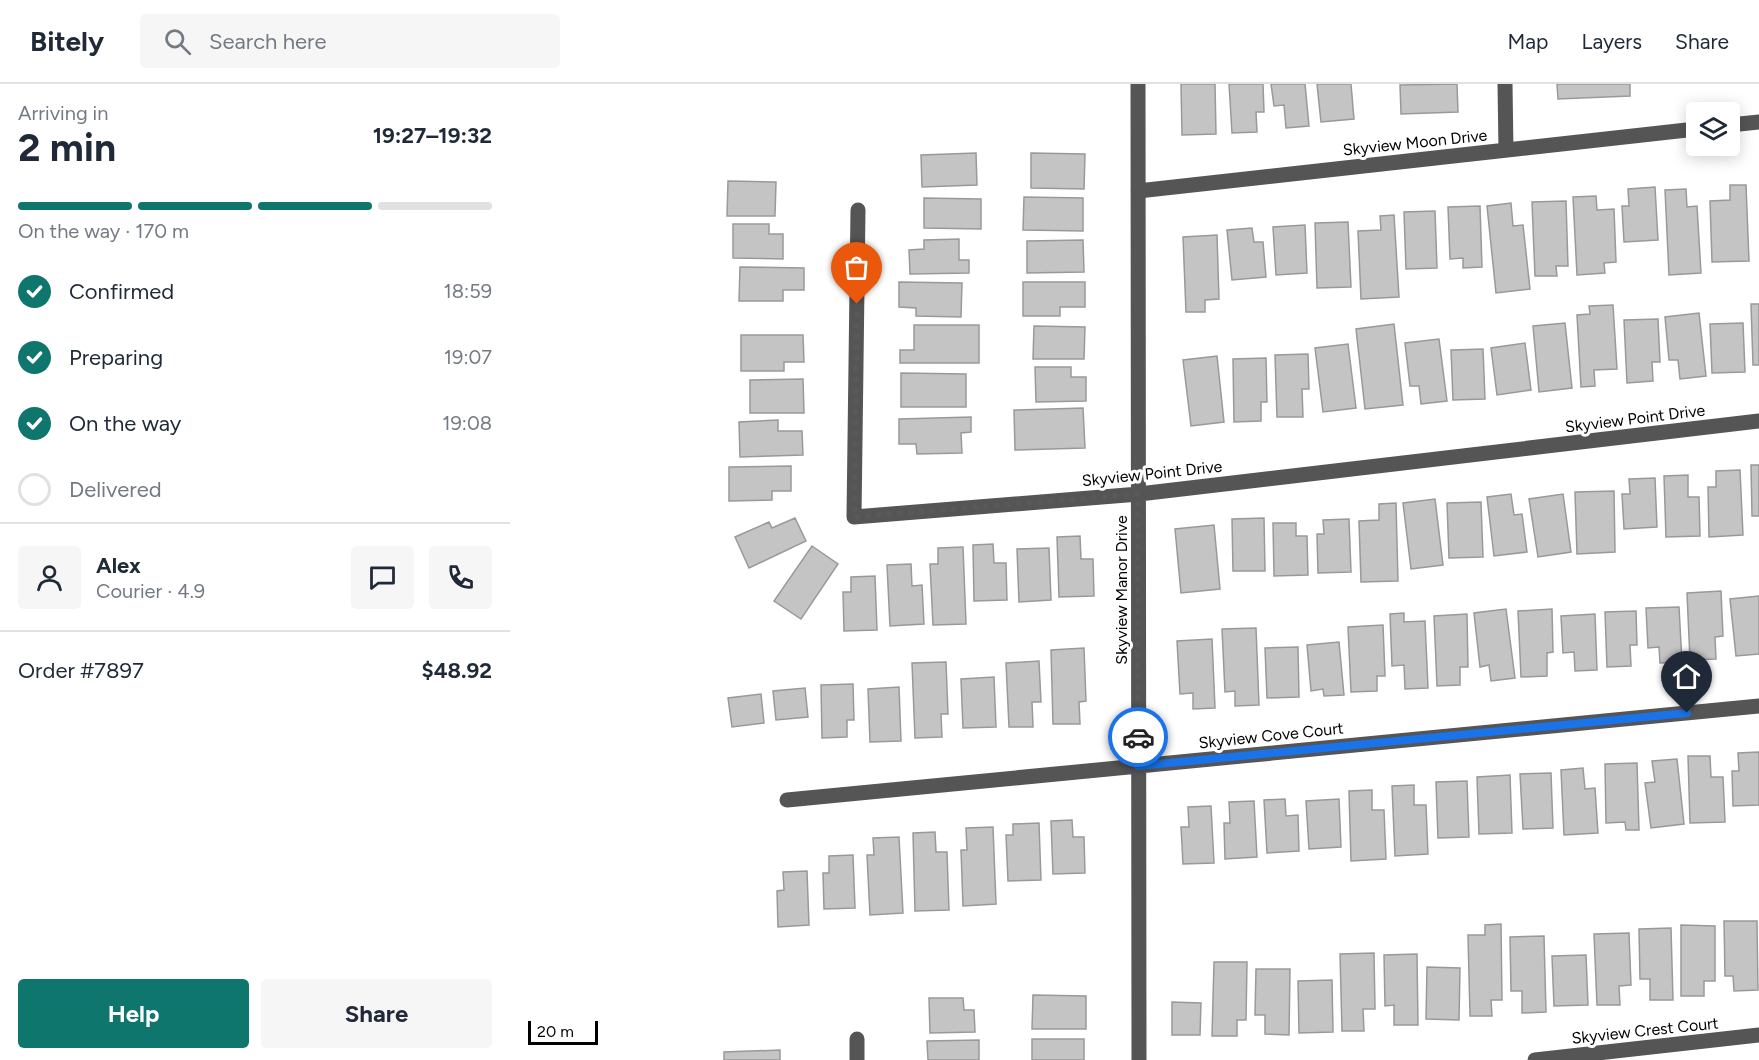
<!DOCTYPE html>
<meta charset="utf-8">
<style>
body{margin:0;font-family:Figtree,sans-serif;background:#f6f6f7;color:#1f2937;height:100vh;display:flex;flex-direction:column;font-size:22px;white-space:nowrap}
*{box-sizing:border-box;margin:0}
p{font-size:20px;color:#747a83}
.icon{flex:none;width:33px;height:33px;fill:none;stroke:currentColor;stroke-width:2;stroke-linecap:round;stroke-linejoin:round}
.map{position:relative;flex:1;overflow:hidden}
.details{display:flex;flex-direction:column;background:#fff;width:510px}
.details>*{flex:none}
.controls{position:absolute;left:1176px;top:18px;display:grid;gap:12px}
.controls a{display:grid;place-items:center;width:54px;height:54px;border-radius:6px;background:#fff;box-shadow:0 3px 15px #0003;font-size:30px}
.scale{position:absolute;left:18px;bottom:15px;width:70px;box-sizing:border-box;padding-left:6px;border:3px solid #000;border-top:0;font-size:16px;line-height:21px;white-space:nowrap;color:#000;-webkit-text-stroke:4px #fff;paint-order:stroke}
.pin{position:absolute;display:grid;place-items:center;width:51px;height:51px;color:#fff;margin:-62px -26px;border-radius:50% 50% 50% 0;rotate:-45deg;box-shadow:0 0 6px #0007}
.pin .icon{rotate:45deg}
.courier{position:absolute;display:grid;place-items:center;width:60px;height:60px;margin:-30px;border:4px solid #1a73e8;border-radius:50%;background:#fff;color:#222;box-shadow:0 2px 8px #0007}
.overview em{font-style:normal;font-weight:700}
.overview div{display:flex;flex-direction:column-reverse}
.overview{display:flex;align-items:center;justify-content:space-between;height:102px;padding:0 18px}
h1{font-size:39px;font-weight:700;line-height:45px}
.bar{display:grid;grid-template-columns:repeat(4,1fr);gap:9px 6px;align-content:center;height:72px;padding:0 18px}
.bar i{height:8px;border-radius:4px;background:#e0e1e3}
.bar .active{background:#0f766e}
.bar p{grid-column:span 4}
.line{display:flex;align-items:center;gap:15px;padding:0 18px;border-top:2px solid #e0e1e3}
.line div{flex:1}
.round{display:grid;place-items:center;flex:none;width:63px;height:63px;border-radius:6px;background:#f6f6f7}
ol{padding:0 18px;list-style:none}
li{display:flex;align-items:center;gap:18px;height:66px}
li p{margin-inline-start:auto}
li .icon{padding:6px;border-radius:50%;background:#0f766e;color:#fff;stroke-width:4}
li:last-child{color:#747a83}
li i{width:33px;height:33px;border:3px solid #e0e1e3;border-radius:50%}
.action{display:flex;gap:12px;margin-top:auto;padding:12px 18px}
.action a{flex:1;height:69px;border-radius:6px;background:#0f766e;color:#fff;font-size:24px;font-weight:700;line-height:69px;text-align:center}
.action a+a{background:#f6f6f7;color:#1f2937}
header{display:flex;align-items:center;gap:36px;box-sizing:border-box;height:84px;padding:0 30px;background:#fff;border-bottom:2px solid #e0e1e3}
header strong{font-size:28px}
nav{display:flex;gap:33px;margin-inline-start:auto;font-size:21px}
.search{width:420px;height:54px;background:#f6f6f7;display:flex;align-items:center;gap:15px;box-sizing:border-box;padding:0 21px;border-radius:6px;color:#747a83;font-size:22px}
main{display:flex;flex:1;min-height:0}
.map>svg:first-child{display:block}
.building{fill:#c4c4c4;stroke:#999;stroke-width:1.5}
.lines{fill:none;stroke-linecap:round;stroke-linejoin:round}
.minor{stroke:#555;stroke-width:15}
.done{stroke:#595959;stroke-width:6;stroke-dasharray:0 10.8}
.route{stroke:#1a73e8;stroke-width:8}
.labels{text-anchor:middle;stroke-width:6;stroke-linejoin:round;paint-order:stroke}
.street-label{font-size:16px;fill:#000;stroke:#fff}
</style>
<header>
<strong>Bitely</strong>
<div class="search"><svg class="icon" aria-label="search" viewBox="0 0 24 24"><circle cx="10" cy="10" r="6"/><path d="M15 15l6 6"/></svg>Search here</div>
<nav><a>Map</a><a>Layers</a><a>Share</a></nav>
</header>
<main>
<section class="details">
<div class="overview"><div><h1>2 min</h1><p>Arriving in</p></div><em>19:27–19:32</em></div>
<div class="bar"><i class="active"></i><i class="active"></i><i class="active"></i><i></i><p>On the way · 170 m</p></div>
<ol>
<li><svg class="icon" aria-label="check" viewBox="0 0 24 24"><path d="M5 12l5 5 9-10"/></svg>Confirmed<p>18:59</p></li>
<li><svg class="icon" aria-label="check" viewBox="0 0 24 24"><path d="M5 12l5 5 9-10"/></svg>Preparing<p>19:07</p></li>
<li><svg class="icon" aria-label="check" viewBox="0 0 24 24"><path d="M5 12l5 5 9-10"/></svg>On the way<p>19:08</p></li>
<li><i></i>Delivered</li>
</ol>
<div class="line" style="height:108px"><a class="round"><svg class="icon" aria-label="person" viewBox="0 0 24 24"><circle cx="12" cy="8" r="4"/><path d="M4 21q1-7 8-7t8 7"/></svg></a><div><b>Alex</b><p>Courier · 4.9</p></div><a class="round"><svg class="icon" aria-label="chat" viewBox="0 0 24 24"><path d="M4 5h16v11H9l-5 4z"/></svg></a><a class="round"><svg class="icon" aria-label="phone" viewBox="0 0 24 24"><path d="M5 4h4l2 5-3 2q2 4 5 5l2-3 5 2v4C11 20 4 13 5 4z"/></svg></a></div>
<div class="line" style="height:78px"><div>Order #7897</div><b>$48.92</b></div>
<div class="action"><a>Help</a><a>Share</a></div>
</section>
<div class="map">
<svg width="1249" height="976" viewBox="0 0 1249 976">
<rect width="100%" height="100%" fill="#fff"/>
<path class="building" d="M671 0H705L706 50 672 51Z
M719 0H753L754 28H746L747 48 722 49Z
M761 0H795L799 42 776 44 774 21 764 22Z
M807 0H841L844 35 811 38Z
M947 0 948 28 891 30 890 1Z
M1047 0H1120V12L1048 15Z
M466 69 467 101 412 103 411 71Z
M521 69 575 70 574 105 521 104Z
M218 97 266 98 265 132H217Z
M1220 101H1236L1239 177 1202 178 1200 117 1220 116Z
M1145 103 1148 156 1114 158 1112 122H1119L1118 105Z
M1176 105 1177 123 1187 122 1191 189 1159 191 1155 106Z
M1086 112 1087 126 1104 125 1106 178 1094 179 1095 189 1067 191 1063 113Z
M514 113 573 114V147L513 146Z
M414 114 471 115V145L414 144Z
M1056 117 1058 182H1046L1047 192H1025L1022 118Z
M1001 119 1003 142 1013 141 1020 205 986 209 977 122Z
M970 122 972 183 953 184V174L940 175 938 123Z
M925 127 927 184 896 185 894 128Z
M884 131 889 213 851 215 848 147 871 146 870 132Z
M838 138 841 203 807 204 805 139Z
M223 140H259V150H273V175L223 174Z
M795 141 797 189 766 191 763 143Z
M742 144 744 158H753L756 193 722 196 717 146Z
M707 151 709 215 695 216V228H676L673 153Z
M449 155V176H459V189L400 190 399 166 414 165V156Z
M573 156 574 188 517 189V157Z
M230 183 294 184V206H273V217H229Z
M389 198 452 199 451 233 406 232V224L389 223Z
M513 198H575V223H550V232H513Z
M1241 220H1249V281H1243Z
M1103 221 1107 285 1084 286 1085 302 1071 303 1067 231 1080 230 1079 222Z
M1189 229 1196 292 1170 295 1168 276H1159L1155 233Z
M1148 235 1150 278H1142L1143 297 1117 299 1114 236Z
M1055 239 1062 304 1029 308 1023 242Z
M1233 239 1235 288 1202 289 1200 240Z
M884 240 893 321 855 325 846 245Z
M404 241H469V279H390V266H404Z
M524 242 575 243 574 275H523Z
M231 251H293L294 278H274V287H231Z
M929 255 937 317 911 320 909 302H900L895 259Z
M1015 259 1021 306 987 311 981 264Z
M838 260 846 324 813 328 805 264Z
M973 265 975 315 943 316 941 266Z
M798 270 799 305H792L793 333H767L765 271Z
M707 272 714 338 681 342 673 276Z
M756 274 757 318H751V337L724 338 723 275Z
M525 283H561V293H576V317L526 318Z
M391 289 456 290V323H391Z
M293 295 294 329H240V296Z
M573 324 575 364 505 366 504 326Z
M461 333V348L451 349 452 369 407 370 406 360H389V335Z
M268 336V347H292L293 371 230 373 229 338Z
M1241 381H1249V432H1242Z
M281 382V407H262V416L219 417V383Z
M1230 386 1233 451 1199 453 1198 403H1206V387Z
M1178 391V413H1189L1190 452 1156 453 1154 392Z
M1145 394 1147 443 1114 445 1112 410H1120L1119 395Z
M1104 407 1105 468 1067 470 1065 408Z
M1001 410 1004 431 1012 430 1017 468 984 472 977 413Z
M1053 410 1061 468 1028 473 1019 415Z
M925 415 933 481 901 485 893 419Z
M971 418 973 473 939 474 937 419Z
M886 419 888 497 851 498 849 437 869 436V420Z
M285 434 296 457 239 484 225 453 259 438 262 444Z
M754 434 755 487H723L722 435Z
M839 435 841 488 808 489 807 450H814L813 436Z
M763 439H786V452H797L798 491 764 492Z
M704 441 710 505 671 509 665 445Z
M570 452 571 475H583L584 512 549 513 547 453Z
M483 460 484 479H496L497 516 464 517 463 461Z
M302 462 328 480 291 535 264 517Z
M453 463 456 540 423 541 420 480H428V464Z
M539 464 541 516 509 518 507 465Z
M401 480 402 502 412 501 414 540 380 542 377 481Z
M365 492 367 546 334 547 333 508H341V493Z
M1211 507 1213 552 1205 553 1206 575 1180 576 1177 509Z
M1249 512V570L1226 572 1220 515Z
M1169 523 1172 578 1150 579 1149 563 1138 564 1136 524Z
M996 525 1005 594 981 597 979 581 970 583 964 529Z
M1042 525 1043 568 1037 569V592L1011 593 1008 527Z
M1126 527 1127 561H1120L1121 582 1097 583 1095 528Z
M894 529V538L915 537 918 604 895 605 894 581 882 582 880 530Z
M957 530 958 583H950V601L927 602 924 532Z
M1085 530 1087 586 1065 587 1064 568 1053 569 1051 532Z
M873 541 875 592H867V607L841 608 838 543Z
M746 544 749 621 725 622V607L715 608 712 545Z
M702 555 705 624 683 625V609L670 610 667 557Z
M829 558 834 611 814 612 813 605 801 607 797 561Z
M788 563 789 613 757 614 755 564Z
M574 564 576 617 569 618 570 640H543L541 566Z
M529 577 531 618H522L523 643H499L496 579Z
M436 578 438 630H431L432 653 405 654 402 579Z
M484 593 486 643 453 644 451 595Z
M343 600 344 636H337V653L312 654 311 601Z
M389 603 391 657 360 658 358 605Z
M295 604 298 633 266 636 263 607Z
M251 610 254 639 222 643 218 614Z
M1249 668V721L1223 722 1222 687H1229L1228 669Z
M1178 672H1200L1201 693H1213L1215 738 1180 739Z
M1167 675 1174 740 1141 744 1135 699 1145 698 1142 677Z
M1127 679 1129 746H1116L1115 738 1096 739 1095 680Z
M1073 684 1075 705 1085 704 1088 749 1054 751 1051 686Z
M1041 689 1043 744 1013 745 1010 690Z
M1000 691 1002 749 969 750 967 693Z
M957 697 959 753 928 754 926 698Z
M904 701V721H916L918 770 885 772 882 702Z
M862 706V726H874L876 775 841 777 839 707Z
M775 715 776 732 788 731 789 767 757 769 754 716Z
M829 715 831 763 799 765 796 717Z
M744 717 747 773 715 775 714 739H720L719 718Z
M701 722 704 779 673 780 671 743H679L678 723Z
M562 736 563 753H574L575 789 543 790 541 737Z
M529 739 531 796 498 797 496 751H503V740Z
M483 743 486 820 453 822 451 766H457L456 744Z
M425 748 426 768H437L439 826 405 827 403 749Z
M389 753 393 829 360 831 357 771H364L363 754Z
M343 771 345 824 314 825 313 789H319V772Z
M297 787 299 841 268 843 267 807 274 806 273 788Z
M1214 837H1247L1248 906 1224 907 1223 892H1215Z
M991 840 992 916H981L982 932H960L958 851H975V841Z
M1171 841 1205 842V897H1194V912H1171Z
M1161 844 1163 916H1140V895H1130L1129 845Z
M1119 849 1121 901 1109 902 1110 921H1087L1084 850Z
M1034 852 1036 928 1012 929V907H1001L1000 853Z
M864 869 865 925H853L854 947H832L830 870Z
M907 870 908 941H884V921L875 922 874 871Z
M1076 871 1078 921 1044 922 1042 872Z
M704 878H737L736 936H727V952H702Z
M917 883 950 884 949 936 916 935Z
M746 885H780L779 951 755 950V931H745Z
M822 896 823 948 789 949 788 897Z
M523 911 576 912V945H522Z
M419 914H453L454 926H464L465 948 420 949Z
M662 918 691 919 690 951H662Z
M522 955H574V976H522Z
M469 956V976H418L417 957Z
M270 966V976H214V968Z"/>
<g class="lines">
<path class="minor" d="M628 0 629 976
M995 0 996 66
M1220 41 1249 38
M628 107 1186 45
M348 126 344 433 629 410 1249 337
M277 716 1249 622
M347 976V955
M1025 976 1249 951"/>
</g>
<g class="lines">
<path class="done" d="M347 220 344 433 628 410V653"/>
<path class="route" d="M628 653V682L1177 629"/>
</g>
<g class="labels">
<g class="street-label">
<text transform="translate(905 58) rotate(-6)" y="6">Skyview Moon Drive</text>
<text transform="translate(1125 334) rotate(-7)" y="6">Skyview Point Drive</text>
<text transform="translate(642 389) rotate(-6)" y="6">Skyview Point Drive</text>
<text transform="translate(611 506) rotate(-90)" y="6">Skyview Manor Drive</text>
<text transform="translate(761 651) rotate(-6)" y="6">Skyview Cove Court</text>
<text transform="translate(1135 946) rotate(-6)" y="6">Skyview Crest Court</text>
</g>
</g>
</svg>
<div class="controls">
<a><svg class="icon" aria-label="layers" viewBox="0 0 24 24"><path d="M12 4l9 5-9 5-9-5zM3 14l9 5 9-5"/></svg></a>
</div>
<div class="scale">20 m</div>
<div class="pin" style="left:347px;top:220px;background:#ea580c"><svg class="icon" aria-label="bag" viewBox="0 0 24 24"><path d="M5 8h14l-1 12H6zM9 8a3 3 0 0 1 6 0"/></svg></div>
<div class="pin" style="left:1177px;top:629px;background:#1f2937"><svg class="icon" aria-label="home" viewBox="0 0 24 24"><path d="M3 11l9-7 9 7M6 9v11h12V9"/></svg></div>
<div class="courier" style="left:628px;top:653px"><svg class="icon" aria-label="car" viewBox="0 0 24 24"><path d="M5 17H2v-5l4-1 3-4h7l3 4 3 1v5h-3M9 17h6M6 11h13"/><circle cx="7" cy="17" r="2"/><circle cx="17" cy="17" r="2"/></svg></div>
</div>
</main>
